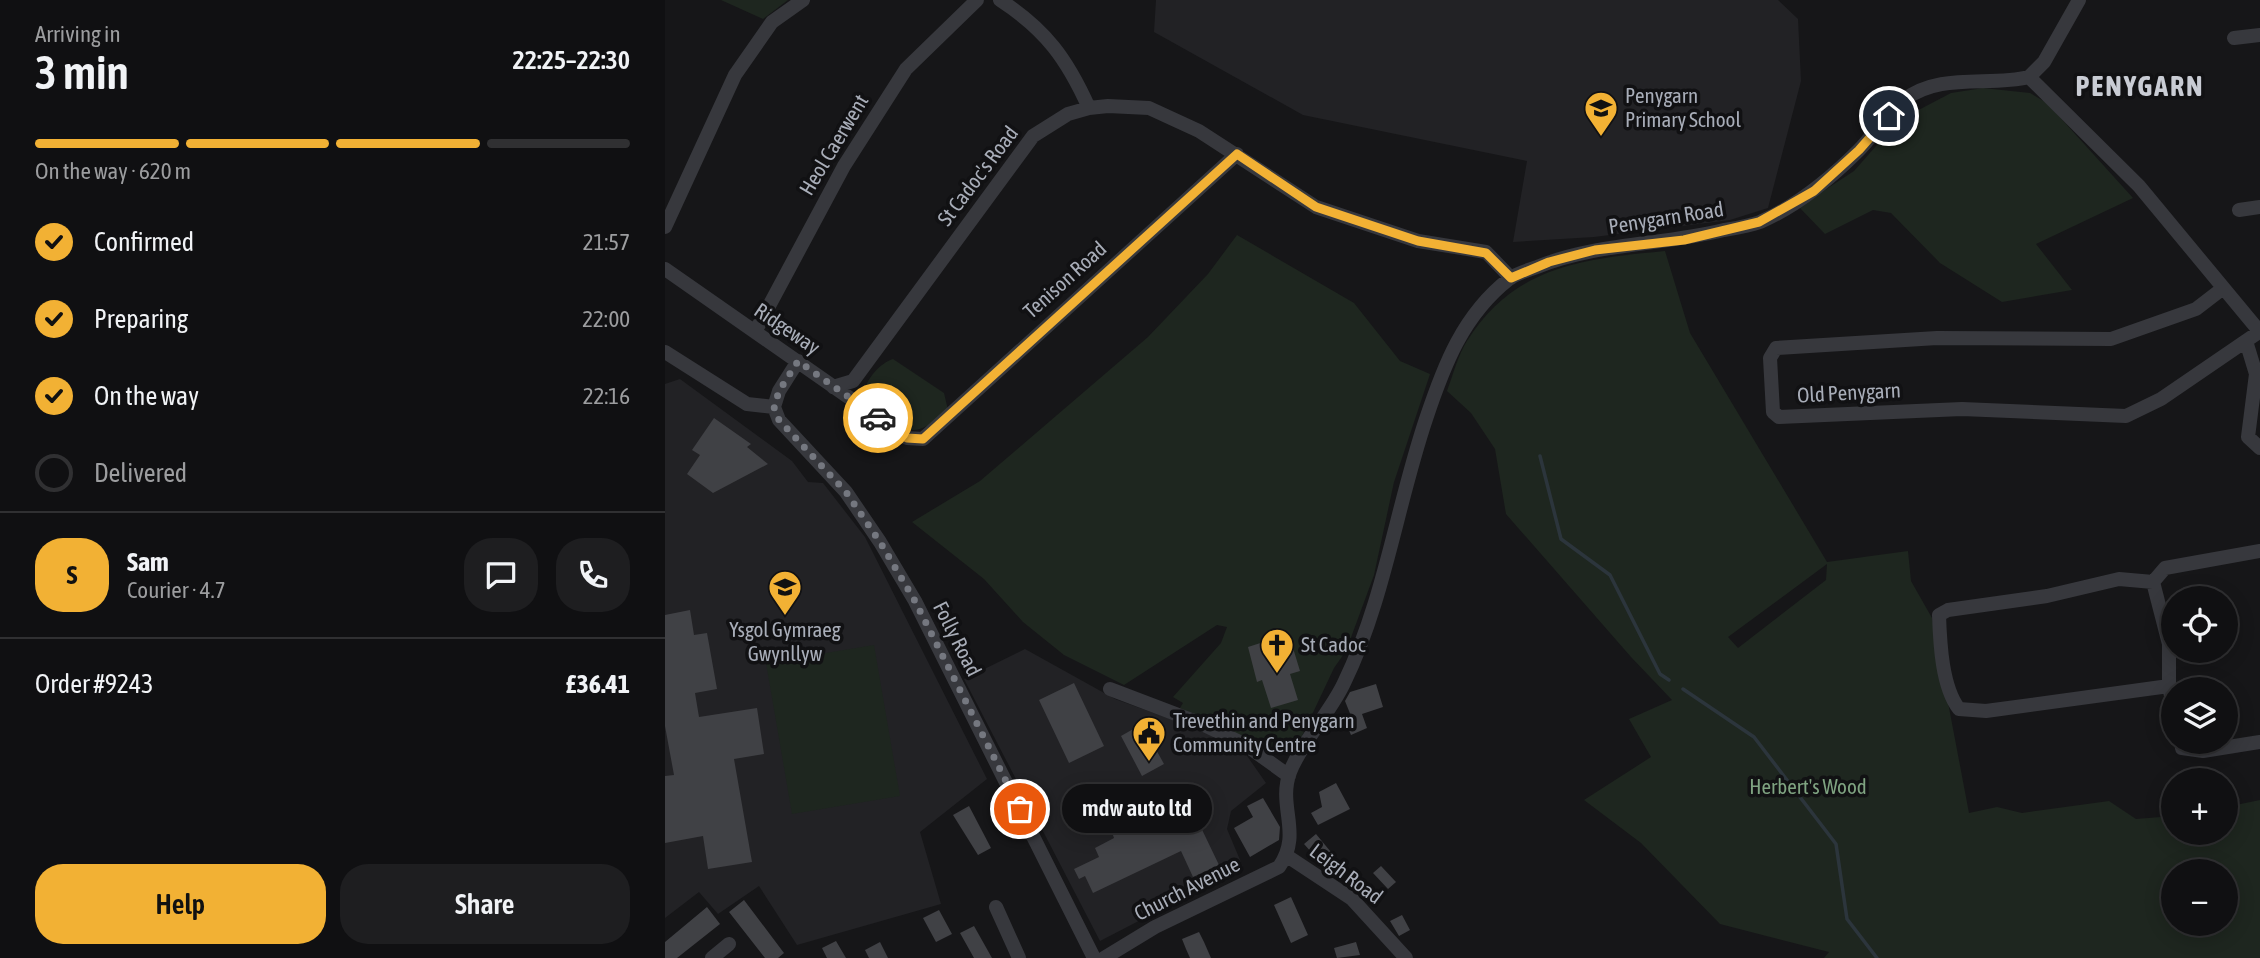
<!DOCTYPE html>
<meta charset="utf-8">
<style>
body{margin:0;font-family:"Asap Condensed",sans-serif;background:#1e1e20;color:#f1f3f6;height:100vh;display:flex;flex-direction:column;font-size:26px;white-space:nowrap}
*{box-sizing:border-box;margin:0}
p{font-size:23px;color:#9c9d9f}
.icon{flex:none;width:38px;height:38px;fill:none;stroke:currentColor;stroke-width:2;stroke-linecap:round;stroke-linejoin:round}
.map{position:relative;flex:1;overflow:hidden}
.panel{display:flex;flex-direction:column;background:#101012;width:665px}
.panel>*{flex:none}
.tools{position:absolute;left:1496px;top:586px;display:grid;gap:14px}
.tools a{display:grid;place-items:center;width:77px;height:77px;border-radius:50%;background:#101012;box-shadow:0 4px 18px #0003,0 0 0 2px #303032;font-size:35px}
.pin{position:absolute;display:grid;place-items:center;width:60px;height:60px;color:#fff;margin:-30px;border:4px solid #fff;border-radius:50%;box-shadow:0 2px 7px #0007}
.courier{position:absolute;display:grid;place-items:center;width:70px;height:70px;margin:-35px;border:5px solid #f2b134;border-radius:50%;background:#fff;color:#222;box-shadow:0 2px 9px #0007}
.bubble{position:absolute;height:49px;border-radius:24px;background:#101012;box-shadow:0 4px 18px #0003,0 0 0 2px #303032;font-size:23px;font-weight:600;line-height:49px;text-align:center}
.overview em{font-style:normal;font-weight:600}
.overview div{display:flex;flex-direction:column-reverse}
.overview{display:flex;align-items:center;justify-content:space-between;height:119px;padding:0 35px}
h1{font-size:46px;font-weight:600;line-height:52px}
.bar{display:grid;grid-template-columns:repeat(4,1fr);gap:10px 7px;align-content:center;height:84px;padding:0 35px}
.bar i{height:9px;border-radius:5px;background:#303032}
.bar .on{background:#f2b134}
.bar p{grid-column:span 4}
.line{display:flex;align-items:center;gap:18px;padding:0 35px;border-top:2px solid #303032}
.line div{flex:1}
.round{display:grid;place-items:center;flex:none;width:74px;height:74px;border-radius:28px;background:#1e1e20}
ol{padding:0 35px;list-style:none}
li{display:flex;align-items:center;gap:21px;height:77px}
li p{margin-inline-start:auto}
li .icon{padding:7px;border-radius:50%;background:#f2b134;color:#111;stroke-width:4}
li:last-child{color:#9c9d9f}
li i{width:38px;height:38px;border:4px solid #303032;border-radius:50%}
.cta{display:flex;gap:14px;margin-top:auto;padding:14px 35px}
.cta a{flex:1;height:80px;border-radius:28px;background:#f2b134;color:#111;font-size:28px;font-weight:600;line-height:80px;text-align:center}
.cta a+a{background:#1e1e20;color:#f1f3f6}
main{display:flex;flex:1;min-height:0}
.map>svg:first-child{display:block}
.built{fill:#222225}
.green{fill:#1e261f;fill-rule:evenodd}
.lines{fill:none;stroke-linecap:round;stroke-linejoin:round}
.stream{stroke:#2c353c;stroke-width:3.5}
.building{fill:#404145}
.street{stroke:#37383d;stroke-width:14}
.done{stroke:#757880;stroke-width:7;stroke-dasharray:0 12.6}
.route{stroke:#f2b134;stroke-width:9}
.labels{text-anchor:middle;stroke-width:7;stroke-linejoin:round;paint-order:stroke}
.poi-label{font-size:21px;fill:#a8adb8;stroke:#111113;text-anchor:start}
.street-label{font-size:21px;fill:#a8adb8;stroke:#111113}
.park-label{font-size:21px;fill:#7fa381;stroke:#111113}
.district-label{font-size:28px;font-weight:bold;letter-spacing:2px;fill:#c9ccd4;stroke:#111113}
</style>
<main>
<section class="panel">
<div class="overview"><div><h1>3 min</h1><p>Arriving in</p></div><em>22:25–22:30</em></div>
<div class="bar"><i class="on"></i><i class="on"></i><i class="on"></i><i></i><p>On the way · 620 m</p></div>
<ol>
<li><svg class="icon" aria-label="check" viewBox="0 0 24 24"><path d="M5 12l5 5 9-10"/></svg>Confirmed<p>21:57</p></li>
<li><svg class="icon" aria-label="check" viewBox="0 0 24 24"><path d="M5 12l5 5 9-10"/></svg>Preparing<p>22:00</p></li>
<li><svg class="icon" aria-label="check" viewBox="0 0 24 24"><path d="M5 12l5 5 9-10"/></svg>On the way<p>22:16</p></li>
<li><i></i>Delivered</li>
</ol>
<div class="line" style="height:126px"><b class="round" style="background:#f2b134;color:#111">S</b><div><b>Sam</b><p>Courier · 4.7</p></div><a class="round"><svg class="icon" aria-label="chat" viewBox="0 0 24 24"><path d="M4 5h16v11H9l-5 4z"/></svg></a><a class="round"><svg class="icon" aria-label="phone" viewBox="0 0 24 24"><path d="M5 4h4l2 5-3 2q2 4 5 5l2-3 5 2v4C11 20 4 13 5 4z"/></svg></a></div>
<div class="line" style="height:91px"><div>Order #9243</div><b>£36.41</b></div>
<div class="cta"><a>Help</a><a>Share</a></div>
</section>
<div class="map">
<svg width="1595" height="958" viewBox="0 0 1595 958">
<rect width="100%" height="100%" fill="#161618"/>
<path class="built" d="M491 0H1113L1133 19 1136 81 1103 208 1065 220 929 237 848 242 862 161 638 115 489 32Z
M15 379 127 461 143 482 158 483 200 537 322 779 255 832 276 904 132 945 94 886 53 914 34 892 0 918V384Z
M360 649 450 699 558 738 580 753 601 783 566 811 562 829 578 867 435 941 299 679Z"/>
<path class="green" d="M56 0H123L98 19Z
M1318 88 1365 93 1382 103 1468 198 1371 244 1407 290 1337 302 1275 263 1226 213 1208 210 1160 234 1134 207 1189 171 1226 129 1244 115 1286 93Z
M572 235 689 303 735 361 765 374 729 482 709 575 681 651 669 668 636 738 604 756 515 708 518 703 508 697 556 643 562 627 552 625 459 685 399 655 358 622 319 579 247 522 315 481 483 337 543 274Z
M1000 251 1025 333 1162 562 1243 551 1246 581 1267 618 1304 813 1332 807 1357 813 1444 801 1471 819 1508 816V833H1561V807L1595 800V958H1159L1164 952 1055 924 976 843 919 800 986 757 964 719 1007 700 966 657 841 514 830 449 806 413 782 391C788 375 793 355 802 341 850 265 919 259 1000 251ZM1162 564 1161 580 1073 648 1063 637ZM1508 872H1561V924H1508Z
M228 359 279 393 283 410C242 446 240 428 201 400 194 386 214 363 228 359Z
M209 645 235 796 127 814 101 663Z"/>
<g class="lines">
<path class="stream" d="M875 456 896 539 945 575 995 674 1004 680
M1018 689 1089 737 1171 844 1182 919 1212 958"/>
</g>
<path class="building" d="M49 418 86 444 82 447 103 464 48 493 22 474 35 455 27 450Z
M25 610 29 635 42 633 52 689 30 693 34 717 92 708 99 754 69 759 87 862 43 869 38 836 0 843V776L9 775 0 726V615Z
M611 638 615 653 628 648 635 671 625 674 633 700 606 708 597 680 592 682 583 647Z
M409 683 439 746 404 763 374 700Z
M711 684 718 707 697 714 702 728 686 735 681 723 688 721 680 701 685 692Z
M477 724 499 764 477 776 456 736Z
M671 783 685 809 653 825 646 813 657 807 654 792Z
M598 798 615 827 614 840 585 857 569 828 588 817 582 806Z
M304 806 326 848 313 855 288 815Z
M529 813 554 865 528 877 516 851 428 893 420 876 414 879 409 869 434 857 430 848 449 838 447 832 456 827 459 833 472 830 499 816 504 825Z
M651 834 675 863 664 872 639 844Z
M716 866 731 882 723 889 708 873Z
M626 897 643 935 626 943 609 905Z
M79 900 119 953 113 958H100L64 912Z
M42 907 55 924 12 958H0V942Z
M274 910 287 934 271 942 258 918Z
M737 915 745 930 734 936 725 921Z
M309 926 327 958H309L295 933Z
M534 932 539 942 546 958H525L521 949 517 939Z
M171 941 181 958H162L157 948Z
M215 942 223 958H204L200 950Z
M691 942 695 955 672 958 669 948Z"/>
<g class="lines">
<path class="street" d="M335 0C381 30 402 59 424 108
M1569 38 1595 35
M1364 77 1474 186 1595 332
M1364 77 1379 62 1414 0
M1574 210 1595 207
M0 227 70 75 107 22 138 0
M0 269 242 438 258 439 572 154
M1557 289 1531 309 1446 339 1272 338 1111 348 1105 358 1108 412 1114 417 1297 409 1461 416 1496 399 1594 332
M90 332 179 166 241 69 312 0
M1581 341 1591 374 1583 437 1595 448
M0 352 82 404 109 407
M133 361 114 391 109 407 114 420 181 492 215 542 250 601 429 958
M168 387 188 381 368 136 403 114 424 108 443 106 484 108 534 131 651 207 753 241 821 252 846 278
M1488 582 1504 644V686L1321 711 1294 709C1277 687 1275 644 1274 615L1283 610 1382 596 1454 579 1488 582 1500 568 1595 551
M1504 686 1508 706
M445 689 537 724 581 745 624 776
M1516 742 1517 748 1538 751 1595 742
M622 856 687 899 741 958
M331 907 354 958
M47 958 64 944
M439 958 490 927 614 867C638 833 612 807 625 772 636 743 665 713 679 683 719 601 732 505 761 419 779 365 798 315 844 279 852 273 864 270 872 267 931 243 998 245 1059 230 1071 228 1084 226 1095 222 1132 206 1166 178 1194 150 1209 135 1222 113 1239 100 1275 72 1324 87 1364 77"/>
</g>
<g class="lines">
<path class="done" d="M213 418 133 361 114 391 109 407 114 420 181 492 215 542 250 601 355 809"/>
<path class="route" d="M213 418 242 438 258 439 572 154 651 207 753 241 821 253 846 278 884 262 930 250 1019 240 1094 222 1149 191 1194 150 1224 116"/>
</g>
<defs>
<symbol id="school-pin" viewBox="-11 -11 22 30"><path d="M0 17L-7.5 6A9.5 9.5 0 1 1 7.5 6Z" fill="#f2b134" stroke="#111113"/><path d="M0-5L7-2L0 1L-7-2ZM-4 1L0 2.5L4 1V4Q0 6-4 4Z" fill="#111"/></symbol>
<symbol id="church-pin" viewBox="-11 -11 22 30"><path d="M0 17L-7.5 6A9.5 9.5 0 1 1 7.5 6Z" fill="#f2b134" stroke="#111113"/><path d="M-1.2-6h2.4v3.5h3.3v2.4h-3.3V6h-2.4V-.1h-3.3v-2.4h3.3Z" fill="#111"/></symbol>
<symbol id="civic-pin" viewBox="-11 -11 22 30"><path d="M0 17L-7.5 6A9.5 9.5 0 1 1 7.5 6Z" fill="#f2b134" stroke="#111113"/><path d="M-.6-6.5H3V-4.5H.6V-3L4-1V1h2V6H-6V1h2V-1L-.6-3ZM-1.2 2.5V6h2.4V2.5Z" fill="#111"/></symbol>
</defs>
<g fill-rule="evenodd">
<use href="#school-pin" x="917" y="89" width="38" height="52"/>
<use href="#school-pin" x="101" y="568" width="38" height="52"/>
<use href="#church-pin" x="593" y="626" width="38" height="52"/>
<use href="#civic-pin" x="465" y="714" width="38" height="52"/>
</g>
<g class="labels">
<g class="poi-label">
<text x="960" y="103">Penygarn<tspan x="960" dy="24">Primary School</tspan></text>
<text x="120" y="637" text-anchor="middle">Ysgol Gymraeg<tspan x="120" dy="24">Gwynllyw</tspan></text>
<text x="636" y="652">St Cadoc</text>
<text x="508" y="728">Trevethin and Penygarn<tspan x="508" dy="24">Community Centre</tspan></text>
</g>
<g class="street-label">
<text transform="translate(169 145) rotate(-59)" y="7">Heol Caerwent</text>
<text transform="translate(313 176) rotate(-53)" y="7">St Cadoc's Road</text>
<text transform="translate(1001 218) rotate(-9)" y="7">Penygarn Road</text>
<text transform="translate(400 280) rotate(-42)" y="7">Tenison Road</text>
<text transform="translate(122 329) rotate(34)" y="7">Ridgeway</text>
<text transform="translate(1184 393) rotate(-3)" y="7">Old Penygarn</text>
<text transform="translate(292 639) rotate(63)" y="7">Folly Road</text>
<text transform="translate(681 874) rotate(37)" y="7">Leigh Road</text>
<text transform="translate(522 889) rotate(-27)" y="7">Church Avenue</text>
</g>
<g class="park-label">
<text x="1143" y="794">Herbert's Wood</text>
</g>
<g class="district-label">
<text x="1475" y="96">PENYGARN</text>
</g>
</g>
</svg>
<div class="tools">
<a><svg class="icon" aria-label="locate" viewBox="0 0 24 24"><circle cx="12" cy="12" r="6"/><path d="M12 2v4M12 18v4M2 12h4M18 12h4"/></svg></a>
<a><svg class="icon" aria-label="layers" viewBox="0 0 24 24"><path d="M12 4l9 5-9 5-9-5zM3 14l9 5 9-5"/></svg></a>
<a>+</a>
<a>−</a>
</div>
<div class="pin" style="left:355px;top:809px;background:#ea580c"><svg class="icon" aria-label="bag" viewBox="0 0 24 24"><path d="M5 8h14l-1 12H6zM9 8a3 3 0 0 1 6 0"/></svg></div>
<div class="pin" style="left:1224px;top:116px;background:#1f2937"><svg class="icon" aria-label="home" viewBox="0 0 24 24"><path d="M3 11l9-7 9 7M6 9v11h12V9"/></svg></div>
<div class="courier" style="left:213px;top:418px"><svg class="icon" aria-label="car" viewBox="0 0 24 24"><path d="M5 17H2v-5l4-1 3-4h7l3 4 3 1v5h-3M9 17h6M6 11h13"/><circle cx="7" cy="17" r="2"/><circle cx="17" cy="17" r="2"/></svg></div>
<div class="bubble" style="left:397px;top:784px;width:150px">mdw auto ltd</div>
</div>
</main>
